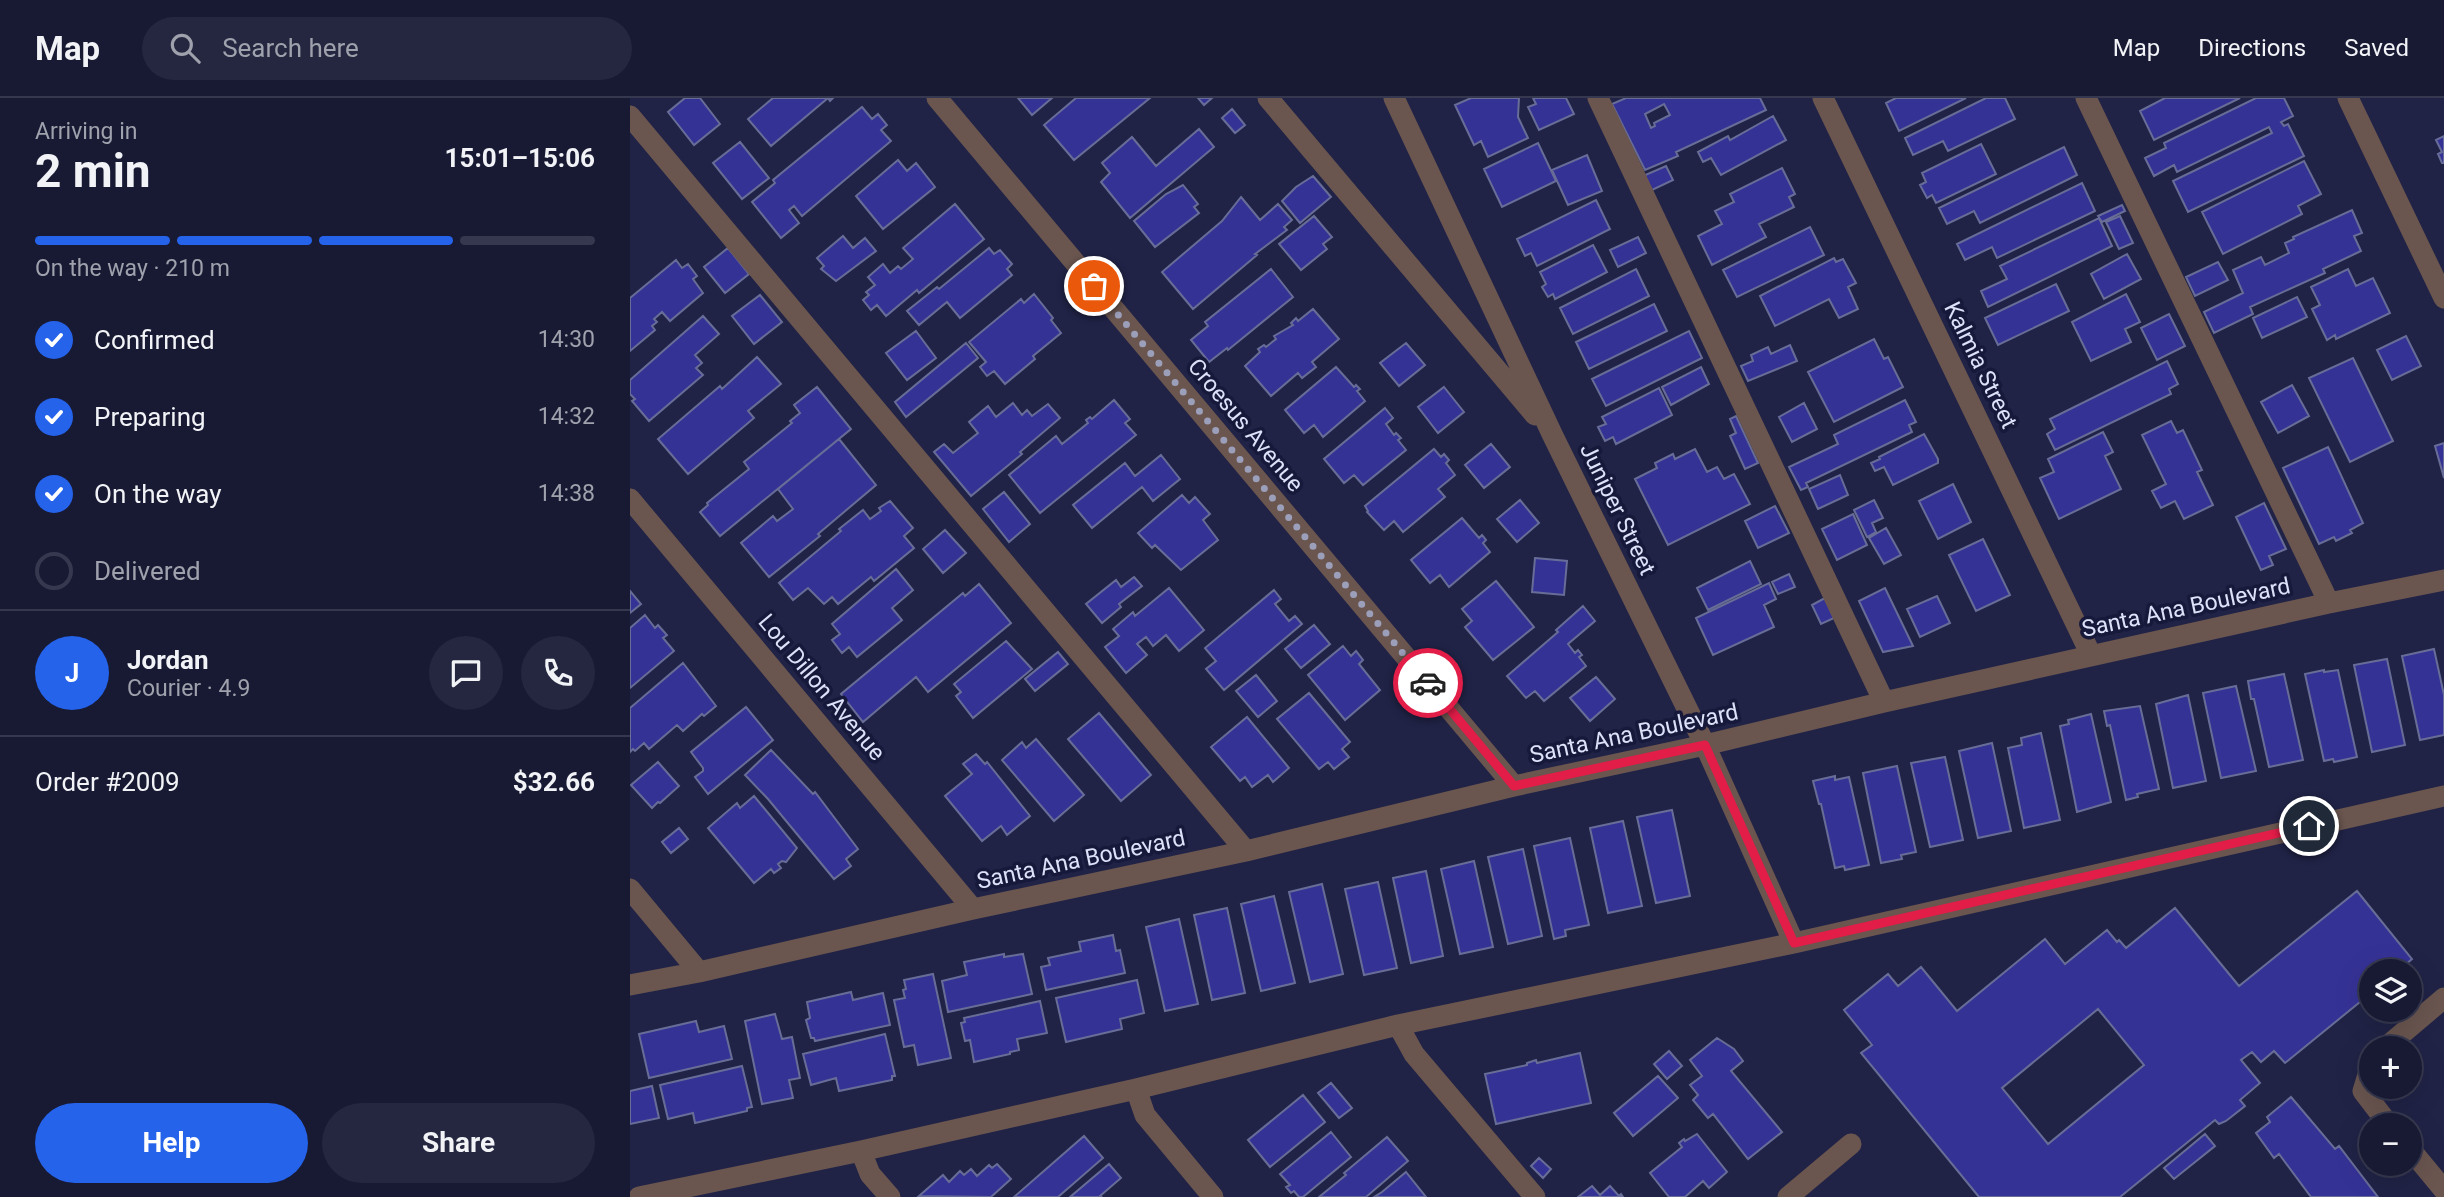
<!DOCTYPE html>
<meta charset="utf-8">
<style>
body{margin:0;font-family:Roboto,sans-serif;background:#252740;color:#f1f3f6;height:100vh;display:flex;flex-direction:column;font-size:26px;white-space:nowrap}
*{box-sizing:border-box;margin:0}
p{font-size:23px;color:#9fa1ac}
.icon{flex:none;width:38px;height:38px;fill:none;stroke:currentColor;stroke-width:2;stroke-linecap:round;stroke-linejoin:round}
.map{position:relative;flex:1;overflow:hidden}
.side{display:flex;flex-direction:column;background:#181a34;width:630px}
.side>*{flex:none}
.fabs{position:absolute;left:1729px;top:861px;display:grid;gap:14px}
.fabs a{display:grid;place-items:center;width:63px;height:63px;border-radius:50%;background:#181a34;box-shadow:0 7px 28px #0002,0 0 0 2px #36384f;font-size:35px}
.pin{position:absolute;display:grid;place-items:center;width:60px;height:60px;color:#fff;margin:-30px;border:4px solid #fff;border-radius:50%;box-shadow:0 2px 7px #0007}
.courier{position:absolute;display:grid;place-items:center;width:70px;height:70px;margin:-35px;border:5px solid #e11d48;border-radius:50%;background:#fff;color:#222;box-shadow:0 2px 9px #0007}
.summary em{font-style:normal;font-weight:700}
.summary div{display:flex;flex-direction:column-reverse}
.summary{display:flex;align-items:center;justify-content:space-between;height:119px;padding:0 35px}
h1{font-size:46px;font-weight:700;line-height:52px}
.bar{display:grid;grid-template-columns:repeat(4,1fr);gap:10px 7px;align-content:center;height:84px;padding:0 35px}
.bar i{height:9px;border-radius:5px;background:#36384f}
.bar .active{background:#2563eb}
.bar p{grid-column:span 4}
.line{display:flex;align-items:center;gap:18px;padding:0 35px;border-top:2px solid #36384f}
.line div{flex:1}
.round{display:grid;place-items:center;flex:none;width:74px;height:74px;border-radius:37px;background:#252740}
ol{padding:0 35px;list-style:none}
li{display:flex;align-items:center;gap:21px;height:77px}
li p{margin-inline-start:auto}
li .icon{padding:7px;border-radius:50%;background:#2563eb;color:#fff;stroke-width:4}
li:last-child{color:#9fa1ac}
li i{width:38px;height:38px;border:4px solid #36384f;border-radius:50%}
.primary-button{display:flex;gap:14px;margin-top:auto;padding:14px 35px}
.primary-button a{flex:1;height:80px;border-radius:42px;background:#2563eb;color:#fff;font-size:28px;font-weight:700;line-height:80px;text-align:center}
.primary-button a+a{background:#252740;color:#f1f3f6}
header{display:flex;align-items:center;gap:42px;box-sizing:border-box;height:98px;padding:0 35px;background:#181a34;border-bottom:2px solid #36384f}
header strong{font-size:33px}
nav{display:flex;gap:38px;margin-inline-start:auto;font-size:24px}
.search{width:490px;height:63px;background:#252740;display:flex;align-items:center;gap:18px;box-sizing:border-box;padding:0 24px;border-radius:38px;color:#9fa1ac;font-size:26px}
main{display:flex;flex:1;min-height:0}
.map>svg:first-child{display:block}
.building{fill:#353296;stroke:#676d97;stroke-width:2;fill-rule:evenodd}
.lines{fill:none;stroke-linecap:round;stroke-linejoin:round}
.minor{stroke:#6a554f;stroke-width:21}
.done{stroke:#9b9fba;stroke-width:7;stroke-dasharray:0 12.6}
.route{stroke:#e11d48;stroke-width:9}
.labels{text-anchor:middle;stroke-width:7;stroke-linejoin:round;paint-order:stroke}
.street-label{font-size:23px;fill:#dde2f9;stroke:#17193b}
</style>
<header>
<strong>Map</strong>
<div class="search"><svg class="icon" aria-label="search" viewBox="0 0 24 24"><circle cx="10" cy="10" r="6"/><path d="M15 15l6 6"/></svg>Search here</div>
<nav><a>Map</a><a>Directions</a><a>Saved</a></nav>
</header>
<main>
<section class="side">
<div class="summary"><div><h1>2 min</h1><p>Arriving in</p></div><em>15:01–15:06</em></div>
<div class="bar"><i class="active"></i><i class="active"></i><i class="active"></i><i></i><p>On the way · 210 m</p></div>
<ol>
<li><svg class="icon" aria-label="check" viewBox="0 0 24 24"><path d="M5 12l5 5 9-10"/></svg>Confirmed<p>14:30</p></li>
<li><svg class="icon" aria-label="check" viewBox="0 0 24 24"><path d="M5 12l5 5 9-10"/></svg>Preparing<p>14:32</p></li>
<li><svg class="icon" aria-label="check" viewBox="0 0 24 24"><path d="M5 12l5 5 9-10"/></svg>On the way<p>14:38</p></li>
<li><i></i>Delivered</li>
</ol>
<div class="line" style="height:126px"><b class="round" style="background:#2563eb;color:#fff">J</b><div><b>Jordan</b><p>Courier · 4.9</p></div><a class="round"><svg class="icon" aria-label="chat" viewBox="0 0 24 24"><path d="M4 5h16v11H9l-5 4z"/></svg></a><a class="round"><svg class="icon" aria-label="phone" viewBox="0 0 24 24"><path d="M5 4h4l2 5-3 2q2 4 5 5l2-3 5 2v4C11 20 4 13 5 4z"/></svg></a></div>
<div class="line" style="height:91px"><div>Order #2009</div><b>$32.66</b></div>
<div class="primary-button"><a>Help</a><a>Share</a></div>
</section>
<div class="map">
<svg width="1814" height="1099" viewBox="0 0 1814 1099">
<rect width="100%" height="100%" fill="#202346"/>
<path class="building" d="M55 0H70L90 26 64 47 38 14Z
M143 0H203L200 3 198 0 141 48 118 21Z
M388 0H422L402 17Z
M446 0H520L444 62 414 27Z
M568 0H582L574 7Z
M841 0H889L888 19 898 40 858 59 851 43 844 47 825 7Z
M903 0H936L944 16 909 32 898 9 906 6Z
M996 0H1130L1136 12 1046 54 1048 58 1015 72 982 6ZM1034 6 1040 17 1024 25 1025 28 1021 30 1015 16Z
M1266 0H1336L1269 33 1256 5Z
M1356 0H1375L1385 21 1318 53 1313 43 1283 57 1275 40Z
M1535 0H1610L1524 42 1510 13Z
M1626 0H1654L1663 18 1651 24 1654 28 1658 26 1674 58 1558 114 1543 83 1642 35 1639 29 1547 74 1544 67 1524 78 1515 60 1536 50 1534 45Z
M232 9 242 21 248 16 257 27 251 32 261 43 172 118 164 108 159 112 169 125 151 140 122 104 145 85 143 82Z
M602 11 615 27 605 35 592 20Z
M1143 18 1156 42 1091 77 1081 60 1073 64 1068 54 1098 38 1100 42Z
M569 31 584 49 500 120 471 84 480 75 472 65 502 39 526 68Z
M1814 38V65H1812L1808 56 1812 54 1806 42Z
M110 44 139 80 112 101 83 65Z
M908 45 926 83 872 109 854 71Z
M1351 46 1366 76 1306 105 1302 97 1297 100 1290 87 1296 84 1292 75Z
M1434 49 1447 77 1350 125 1344 113 1317 126 1309 110Z
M957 57 972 93 938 107 922 72Z
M268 62 277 73 286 65 305 89 253 131 226 98Z
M1674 63 1691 96 1668 108 1672 116 1593 156 1572 114Z
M1036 68 1043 82 1020 93 1013 78Z
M1152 70 1165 96 1159 99 1164 109 1129 126 1136 139 1082 167 1068 138 1092 126 1085 113 1104 104 1100 96Z
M683 78 701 99 670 125 652 103 666 89Z
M1452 85 1465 113 1367 160 1362 149 1335 162 1327 146Z
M553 87 568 106 564 109 569 115 525 149 504 123 536 96Z
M611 99 630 122 648 106 662 122 654 129 657 132 625 156 627 157 563 211 532 174 592 123Z
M966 102 980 131 907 168 901 155 895 158 887 141Z
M325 106 354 141 289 195 287 192 256 218 247 207 241 212 233 202 239 197 236 194 245 187 238 179 253 166 260 175 268 168 271 171 283 161 273 150Z
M1492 107 1495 113 1472 124 1468 118Z
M1722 112 1732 135 1724 138 1731 153 1693 171 1695 175 1620 209 1623 216 1584 235 1574 214 1613 195 1603 172 1631 159 1635 167 1659 155 1655 145 1664 141 1663 139Z
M684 118 702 139 693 146 697 151 671 172 649 146Z
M1490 118 1503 145 1489 151 1476 124Z
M1469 120 1482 148 1358 209 1351 193 1377 181 1370 168Z
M1180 129 1194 157 1107 199 1093 172Z
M213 138 223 150 235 140 246 153 206 183 191 171 194 168 187 160Z
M1008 139 1016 155 988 169 980 152Z
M963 147 977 174 925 201 923 196 918 199 912 189 916 186 910 174Z
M98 150 119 176 95 195 74 169Z
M359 150 364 156 370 152 382 166 377 171 382 177 330 220 317 204 289 227 277 213 307 189 309 191Z
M1497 156 1511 181 1474 201 1461 176Z
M1204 160 1206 164 1213 161 1226 185 1218 189 1228 211 1209 220 1199 201 1145 228 1130 198Z
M46 162 52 170 58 166 67 178 63 181 73 195 40 223 32 214 24 221 27 224 22 228 25 232 0 253V200Z
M1588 164 1598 182 1565 198 1556 179Z
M641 171 663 199 598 252 597 250 579 264 561 242 578 228 575 224Z
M1006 171 1019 198 943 236 930 210Z
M1718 171 1726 188 1743 180 1760 215 1706 241 1705 237 1697 242 1682 211 1690 207 1681 189Z
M1426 186 1439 213 1368 247 1355 220Z
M404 196 423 220 421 222 431 235 403 258 405 261 375 286 364 273 357 278 350 269 356 264 339 244 391 201 394 205Z
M1496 196 1510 224 1495 231 1501 244 1461 263 1442 224Z
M130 197 152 224 124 246 102 218Z
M1667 199 1677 219 1632 240 1623 220Z
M1024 206 1037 233 959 271 946 244Z
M683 211 709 241 682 264 686 269 672 280 668 275 641 298 615 268 630 254 628 251 634 247 636 249 646 241 644 238 663 227 661 225 666 220 668 223Z
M1539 216 1555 248 1527 262 1511 230Z
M73 218 89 236 65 257 72 265 66 270 73 277 19 323 2 303 5 301 0 296V282Z
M286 233 306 260 277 282 256 255Z
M1059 233 1072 260 976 308 962 281Z
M1776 238 1791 268 1762 282 1747 252Z
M1244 241 1254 261 1258 259 1273 289 1204 324 1178 274Z
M336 245 348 260 276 319 265 304Z
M776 245 795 267 769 288 750 265Z
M1160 247 1167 263 1118 283 1111 268 1123 263 1121 257 1138 249 1141 256Z
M127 259 151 286 118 313 124 320 58 376 28 341 90 288 92 291Z
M1723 260 1763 343 1720 364 1679 280Z
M1537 263 1548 286 1539 291 1541 296 1425 352 1417 336 1425 331 1420 321Z
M706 269 724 289 726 287 730 291 727 293 735 303 693 339 684 327 674 335 655 312Z
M1071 269 1079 286 1041 307 1032 289Z
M1662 287 1679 318 1648 335 1631 304Z
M187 289 221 331 90 438 70 414 78 407 77 405 119 371 114 364 162 325 160 323 170 315 164 307Z
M814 289 834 314 808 335 788 309Z
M1029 290 1042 317 986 346 983 339 975 343 968 329 976 326 972 319Z
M484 302 500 321 495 325 506 337 410 415 379 377 426 338 432 346 458 325 456 322 460 319 462 321Z
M1275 302 1286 324 1279 327 1282 334 1176 385 1178 389 1171 392 1159 369 1208 346 1204 337Z
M383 305 392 317 397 312 402 318 418 306 430 320 390 354 392 356 341 398 304 354 314 346 323 355 348 335 339 324 358 308 366 319Z
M1174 305 1187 331 1162 344 1149 319Z
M755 310 763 320 756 326 764 337 766 335 771 340 768 342 776 352 733 387 724 377 714 385 694 361Z
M1106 318 1128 365 1115 371 1100 338 1106 335 1100 321Z
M1541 323 1547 335 1553 332 1572 372 1567 374 1583 407 1554 421 1545 403 1531 410 1522 393 1536 386 1512 337Z
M1473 334 1483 354 1475 358 1491 391 1429 421 1410 380 1424 374 1418 361Z
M1294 336 1308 361V365L1263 387 1254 369 1245 373 1241 365 1250 361 1249 359Z
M209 341 246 387 188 436 190 438 139 479 111 445 143 418 147 423 163 411 148 391Z
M1814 345V380L1805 348Z
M861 346 880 369 854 390 835 367Z
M1698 349 1733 425 1720 432 1722 435 1706 443 1704 439 1689 446 1653 370Z
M804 351 811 359 814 356 819 362 816 365 825 377 808 391 815 399 773 434 764 423 754 432 737 414 738 413 735 408Z
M1065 351 1077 374 1087 369 1094 381 1104 376 1120 406 1038 447 1005 381 1027 370 1025 365 1043 356 1045 361Z
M531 357 550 381 523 403 512 389 462 430 443 407 495 365 505 378Z
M1210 377 1218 397 1188 411 1179 391Z
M1323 386 1341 424 1308 441 1289 403Z
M374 394 400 426 379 444 353 411Z
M552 397 559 405 565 399 580 416 573 422 588 442 551 472 525 447 522 450 508 435Z
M890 402 909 425 887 444 867 421Z
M1244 402 1253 420 1242 425 1246 434 1237 439 1224 412Z
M260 403 283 430 274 438 284 450 244 483 241 479 208 506 202 499 194 506 178 490 163 502 149 485 211 433 209 431 233 412 240 421 251 413 249 410Z
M1634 405 1656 451 1639 458 1643 467 1631 472 1606 419Z
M1145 408 1159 435 1128 450 1115 423Z
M1223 416 1237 447 1207 462 1192 431Z
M832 420 849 440 852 437 856 442 853 445 860 454 819 489 810 477 800 485 781 462Z
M1256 430 1271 457 1254 466 1239 440Z
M315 432 336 455 313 475 293 451Z
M1353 441 1380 497 1346 513 1319 457Z
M905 460 937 463 934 497 902 494Z
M1120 463 1131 486 1078 512 1067 490Z
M266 471 283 492 262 510 272 522 227 559 219 549 212 555 202 542 210 536 202 526Z
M1159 476 1165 489 1148 496 1142 484Z
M504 479 512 488 489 506 491 509 472 525 456 506 486 482 491 489Z
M866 483 904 529 863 562 835 529 842 523 832 511Z
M1139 485 1146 501 1134 507 1144 529 1083 557 1066 520Z
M349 486 381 525 298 594 286 579 233 624 211 596 333 495 335 498Z
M539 490 574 532 549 553 536 537 523 548 516 539 507 546 517 557 496 575 475 549 489 538 483 531 503 514 505 518Z
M1255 490 1283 548 1253 554 1229 503Z
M644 492 651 501 645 506 659 523 665 518 672 526 594 592 576 571 586 563 575 550Z
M0 493 11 506 0 515Z
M1307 498 1320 525 1290 539 1277 511Z
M1195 500 1204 520 1191 526 1182 507Z
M953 508 965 523 938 546 945 555 948 552 952 557 949 559 956 568 914 603 905 593 896 600 877 578 928 534 926 532Z
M15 517 25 530 28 527 37 537 33 540 44 553 0 590V530Z
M684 527 700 546 671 570 655 551Z
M376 543 402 571 343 620 326 598 331 594 324 586Z
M713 548 721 558 726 553 733 562 729 566 750 592 715 622 678 577Z
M1804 551 1814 597V637L1790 642 1772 558Z
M428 554 438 566 405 593 395 581Z
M1757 561 1775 647 1742 654 1724 567Z
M53 565 86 608 74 618 72 616 53 633 47 627 19 651 14 645 5 653 3 651 0 654V610Z
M1694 572V574L1708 572 1727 659 1704 664 1703 661 1694 663 1675 576Z
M1654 576 1673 662 1639 669 1624 601H1621L1618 583Z
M626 577 647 603 628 619 606 593Z
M966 579 985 601 960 623 940 600Z
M1606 588 1626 673 1591 680 1573 595Z
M679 595 720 644 712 651 719 659 704 671 698 664 689 671 647 621Z
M1558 597 1576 683 1543 690 1526 606Z
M1510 608 1529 691 1507 696 1508 699 1496 702 1480 627 1477 628 1474 613Z
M116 609 143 642 78 696 65 679 73 673V670L61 654Z
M469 615 521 677 491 703 438 641Z
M1461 616 1481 704 1447 714 1430 628 1439 626 1438 622Z
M617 619 659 670 643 684 638 677 622 689 615 679 610 683 581 649Z
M1411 635 1430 722 1394 730 1378 650 1392 647 1391 640Z
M406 641 454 697 424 723 372 662 392 644 396 650Z
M1362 645 1381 733 1348 740 1329 653Z
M141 652 183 696 185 694 228 751 216 761 221 768 204 781 138 701 115 677Z
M346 656 355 666 357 664 400 718 377 737 371 728 352 743 315 698 342 676 333 666Z
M1315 659 1333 742 1300 749 1281 665Z
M28 664 49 688 30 705 28 704 22 710 1 687Z
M1267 668 1286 754 1271 757 1272 761 1251 765 1233 675Z
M1205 678V682L1219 679 1239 767 1215 772 1214 768 1205 770 1191 706H1189L1183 683Z
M124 698 167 750 156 764 152 763 148 766 151 770 144 775 141 771 124 785 78 730 107 705 110 710Z
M1042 712 1060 798 1026 805 1007 719Z
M993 723 1012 808 978 815 960 730Z
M49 730 58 741 41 755 32 744Z
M940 740 959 827 935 832 936 838 924 841 904 748Z
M893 751 912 838 878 846 858 759Z
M844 763 863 849 830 856 811 771Z
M796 773 813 858 781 865 763 780Z
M748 784 767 870 734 877 715 791Z
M692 786 713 876 680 884 659 794Z
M1727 793 1782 861 1768 873H1741V895L1655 965 1644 953 1631 964 1622 954 1611 962 1630 985 1610 1002 1615 1008 1596 1023 1589 1026 1585 1022 1490 1099H1349L1231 955 1242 947 1214 912 1258 876 1268 888 1291 869 1327 913 1415 841 1435 866 1477 832 1487 844 1489 842 1496 850 1545 810 1609 888ZM1468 911 1514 967 1418 1046 1372 990Z
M644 798 665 885 631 893 611 806Z
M597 810 615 895 582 902 564 817Z
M549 821 568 906 535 913 516 829Z
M483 837 486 853 490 852 495 875 416 892 411 869 420 867 418 860 451 853 449 844Z
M374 856V859L393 856 402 896 318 914 312 883 337 877 334 864Z
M303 876 321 960 288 967 284 947 274 949 264 902 275 900 273 892 276 891 274 882Z
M507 882 514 915 490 921 492 931 436 944 426 900Z
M221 894 223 902 253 895 260 927 185 943 184 940H181L176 922 180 920 177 904Z
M410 903 417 935 387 941 389 952 380 954V956L344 964 340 942 335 943 331 925 335 924 334 920Z
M145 916 152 941 162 939 170 980 159 982 163 1000 132 1006 115 923Z
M66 923 69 934 94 928 102 961 19 980 9 936Z
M255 936 265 978H262V982L209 993 206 980 181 987 173 956Z
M1087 940 1104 951 1113 963 1101 973 1152 1034 1118 1061 1083 1016 1078 1020 1063 1002 1068 997 1060 987 1072 978 1060 962Z
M1039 953 1052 968 1037 981 1024 966Z
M950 955 961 1005 866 1026 855 976 897 967V965L906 962 907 965Z
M112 968 122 1009 117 1010V1013L65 1025 63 1015 38 1021 30 987Z
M1028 978 1048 1000 1003 1038 984 1015Z
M701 985 722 1010 709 1020 688 995Z
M22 988 29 1020 0 1026V993Z
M673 997 695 1024 640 1069 618 1042Z
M1661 999 1705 1051 1709 1048 1748 1099H1681L1649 1056 1644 1060 1626 1035 1640 1024 1637 1019Z
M701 1034 721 1059 673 1099H669L664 1093 661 1095 656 1089 660 1087 650 1076Z
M1067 1036 1097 1074 1079 1090 1073 1083 1055 1099H1039L1020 1075 1052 1049 1049 1045 1054 1041 1055 1043Z
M1575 1036 1585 1048 1544 1081 1534 1070Z
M454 1038 473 1060 428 1099H384Z
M757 1039 778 1063 736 1099H689L716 1077 714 1075Z
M909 1060 921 1071 913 1080 901 1068Z
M367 1066 381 1081 361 1099 289 1098 313 1077 319 1084 330 1073 334 1077 341 1071 347 1078 359 1067 362 1070Z
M479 1066 491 1080 470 1098 472 1099H440Z
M776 1074 796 1099H744L752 1094Z
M962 1088 970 1097 980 1088 989 1098 991 1096 993 1099H948Z"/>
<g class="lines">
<path class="minor" d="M307 0 884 688
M638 0 905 317
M764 0 923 338 1075 647 1164 845
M968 0 1254 604
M1193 0 1461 557
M1456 0 1699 505
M1718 0 1814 200
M0 18 616 753
M0 401 343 811
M0 791 69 874
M0 887 69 874 343 811 616 753 884 688 1075 647 1254 604 1699 505 1814 482
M768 927 784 956 905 1099
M1755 950 1814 900
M1741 967 1733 993 1759 1027
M506 991 515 1017 583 1099
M1780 1051 1814 1092
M231 1053 240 1076 260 1099
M9 1099 231 1053 506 991 768 927 1164 845 1814 698
M1158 1099 1221 1046"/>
</g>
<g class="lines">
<path class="done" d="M464 188 798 585"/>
<path class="route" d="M798 585 884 688 1075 647 1164 845 1679 728"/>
</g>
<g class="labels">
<g class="street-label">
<text transform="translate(1351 267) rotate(64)" y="8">Kalmia Street</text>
<text transform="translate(616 327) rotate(50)" y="8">Croesus Avenue</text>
<text transform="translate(988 411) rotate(64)" y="8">Juniper Street</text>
<text transform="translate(1556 509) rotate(-12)" y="8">Santa Ana Boulevard</text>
<text transform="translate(192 589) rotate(50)" y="8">Lou Dillon Avenue</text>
<text transform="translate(1004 635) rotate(-12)" y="8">Santa Ana Boulevard</text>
<text transform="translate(451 761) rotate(-12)" y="8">Santa Ana Boulevard</text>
</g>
</g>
</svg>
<div class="fabs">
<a><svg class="icon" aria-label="layers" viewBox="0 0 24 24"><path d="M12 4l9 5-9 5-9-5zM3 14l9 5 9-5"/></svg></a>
<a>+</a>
<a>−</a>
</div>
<div class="pin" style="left:464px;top:188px;background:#ea580c"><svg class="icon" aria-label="bag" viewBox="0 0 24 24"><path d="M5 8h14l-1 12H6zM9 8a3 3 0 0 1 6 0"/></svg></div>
<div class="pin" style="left:1679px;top:728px;background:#1f2937"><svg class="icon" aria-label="home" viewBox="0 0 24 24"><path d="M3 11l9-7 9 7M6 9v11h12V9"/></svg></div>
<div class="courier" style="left:798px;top:585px"><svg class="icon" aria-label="car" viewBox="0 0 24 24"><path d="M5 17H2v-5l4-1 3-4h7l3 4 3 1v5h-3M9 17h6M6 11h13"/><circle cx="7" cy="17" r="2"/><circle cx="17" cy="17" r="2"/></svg></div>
</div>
</main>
